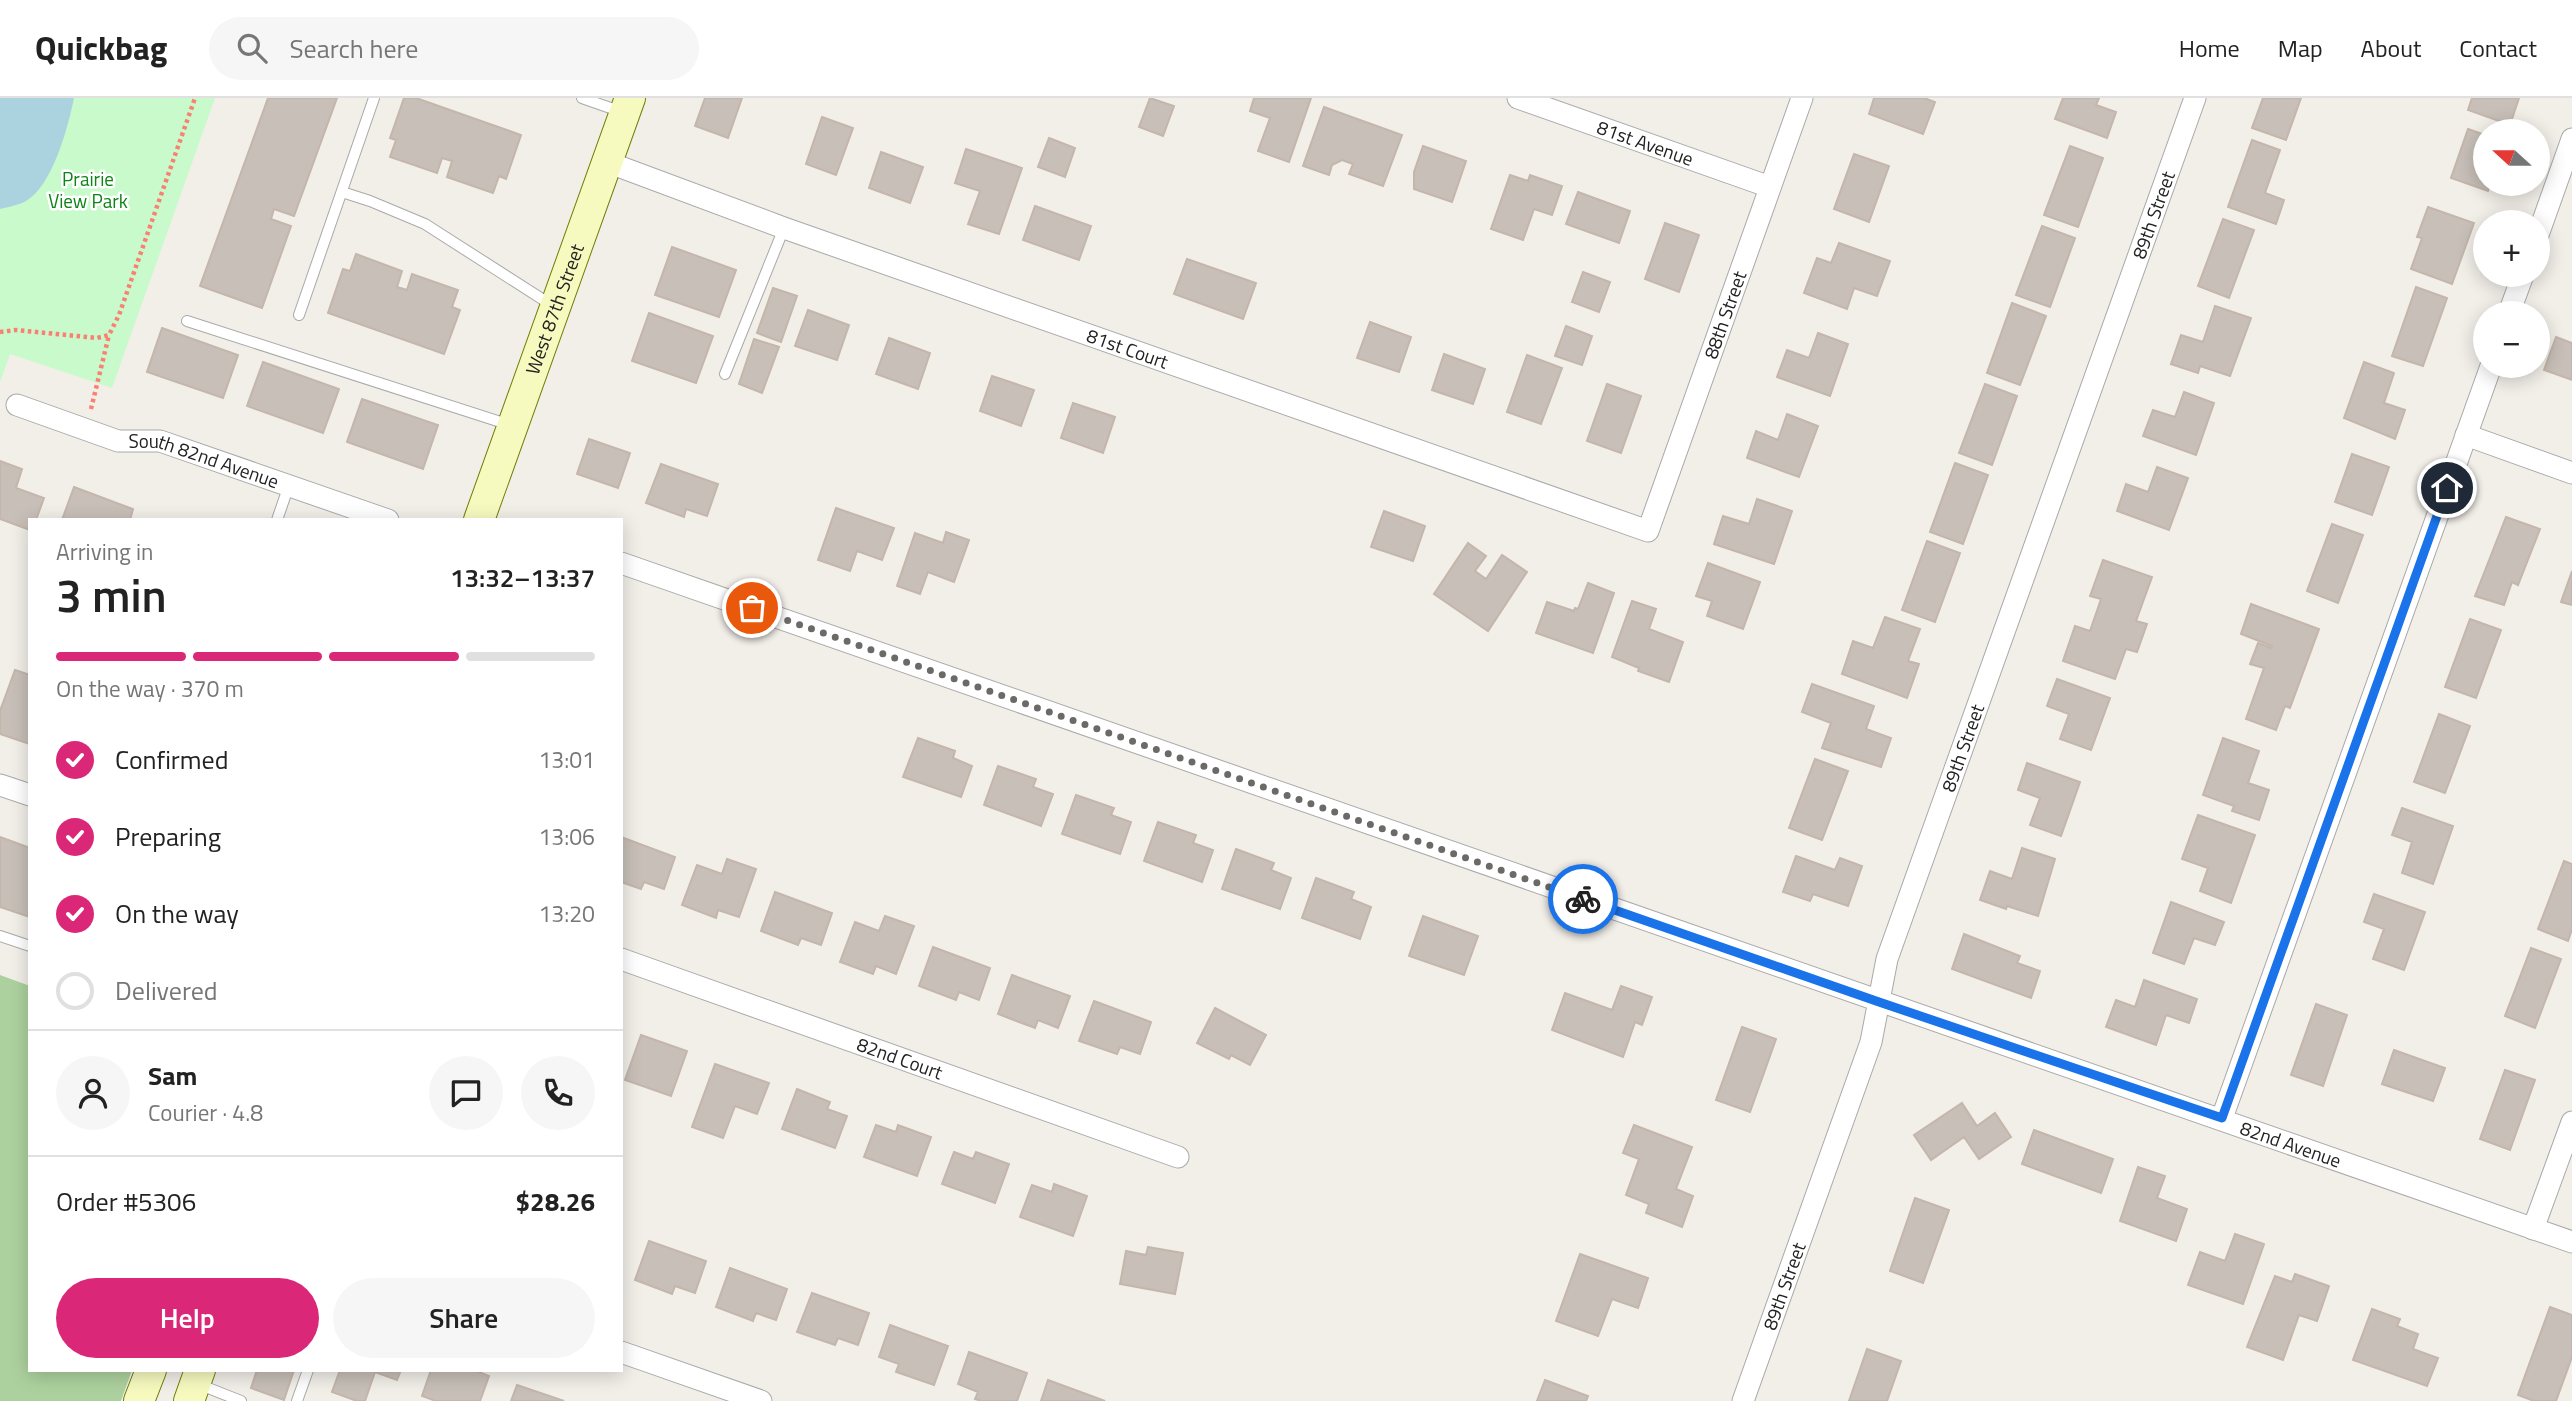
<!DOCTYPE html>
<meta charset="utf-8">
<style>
body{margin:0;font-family:"Titillium Web",sans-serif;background:#f6f6f6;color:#222;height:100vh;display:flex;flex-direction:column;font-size:26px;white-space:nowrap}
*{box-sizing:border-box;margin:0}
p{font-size:23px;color:#767676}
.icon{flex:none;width:38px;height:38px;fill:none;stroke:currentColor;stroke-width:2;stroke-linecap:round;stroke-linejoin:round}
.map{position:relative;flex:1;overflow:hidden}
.sheet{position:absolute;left:28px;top:420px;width:595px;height:854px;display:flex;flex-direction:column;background:#fff;border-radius:0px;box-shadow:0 4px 18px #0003}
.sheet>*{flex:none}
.needle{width:46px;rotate:291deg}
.buttons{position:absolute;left:2473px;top:21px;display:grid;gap:14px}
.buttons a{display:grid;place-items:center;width:77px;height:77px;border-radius:50%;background:#fff;box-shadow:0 4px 18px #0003;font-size:35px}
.pin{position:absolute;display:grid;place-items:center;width:60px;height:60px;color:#fff;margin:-30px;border:4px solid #fff;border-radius:50%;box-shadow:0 2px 7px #0007}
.courier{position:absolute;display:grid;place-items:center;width:70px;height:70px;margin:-35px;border:5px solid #1a73e8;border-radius:50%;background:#fff;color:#222;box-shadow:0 2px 9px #0007}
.head em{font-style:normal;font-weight:600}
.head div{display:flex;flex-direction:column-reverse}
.head{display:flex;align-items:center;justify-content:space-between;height:119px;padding:0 28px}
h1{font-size:46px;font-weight:600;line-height:52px}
.bar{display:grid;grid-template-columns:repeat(4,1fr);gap:10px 7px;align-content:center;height:84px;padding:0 28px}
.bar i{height:9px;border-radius:5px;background:#e0e0e0}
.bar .on{background:#db2777}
.bar p{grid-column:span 4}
.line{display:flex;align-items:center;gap:18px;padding:0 28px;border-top:2px solid #e0e0e0}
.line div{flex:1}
.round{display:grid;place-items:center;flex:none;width:74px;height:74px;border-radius:37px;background:#f6f6f6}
ol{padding:0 28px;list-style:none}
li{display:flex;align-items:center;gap:21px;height:77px}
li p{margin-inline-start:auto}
li .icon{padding:7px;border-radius:50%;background:#db2777;color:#fff;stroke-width:4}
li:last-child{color:#767676}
li i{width:38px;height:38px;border:4px solid #e0e0e0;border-radius:50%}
.action{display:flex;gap:14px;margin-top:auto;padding:14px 28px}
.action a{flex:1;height:80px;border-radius:42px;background:#db2777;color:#fff;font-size:28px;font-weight:600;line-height:80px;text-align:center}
.action a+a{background:#f6f6f6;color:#222}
header{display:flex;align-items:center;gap:42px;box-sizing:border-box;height:98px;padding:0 35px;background:#fff;border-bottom:2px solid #e0e0e0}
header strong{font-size:33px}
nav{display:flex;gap:38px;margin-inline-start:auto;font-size:24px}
.search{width:490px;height:63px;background:#f6f6f6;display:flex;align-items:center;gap:18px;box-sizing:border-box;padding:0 24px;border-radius:38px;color:#767676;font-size:26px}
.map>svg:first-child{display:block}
.forest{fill:#add19e}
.park{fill:#c8facc}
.water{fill:#aad3df}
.building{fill:#c7bfb8;stroke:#c4b6ab;stroke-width:2}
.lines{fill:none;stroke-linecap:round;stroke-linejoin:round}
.service-casing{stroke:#a9a9a9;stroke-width:12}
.minor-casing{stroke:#a9a9a9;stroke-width:23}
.secondary-casing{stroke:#707d05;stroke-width:32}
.path{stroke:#fa8072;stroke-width:4.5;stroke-dasharray:3.5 3.5;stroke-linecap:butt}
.service{stroke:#fff;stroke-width:10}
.minor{stroke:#fff;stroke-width:21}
.secondary{stroke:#f7fabf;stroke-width:30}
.done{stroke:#6b6a68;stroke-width:7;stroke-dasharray:0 12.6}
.route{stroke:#1a73e8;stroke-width:9}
.labels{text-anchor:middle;stroke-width:5;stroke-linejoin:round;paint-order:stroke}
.street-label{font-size:19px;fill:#222;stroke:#fff}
.park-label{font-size:19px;fill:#0c8416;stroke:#fff}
</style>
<header>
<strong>Quickbag</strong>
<div class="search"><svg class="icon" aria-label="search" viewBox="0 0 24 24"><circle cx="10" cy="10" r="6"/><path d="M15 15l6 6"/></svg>Search here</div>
<nav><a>Home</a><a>Map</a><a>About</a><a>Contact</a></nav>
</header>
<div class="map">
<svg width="2572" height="1303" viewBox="0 0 2572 1303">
<rect width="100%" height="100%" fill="#f2efe9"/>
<path class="forest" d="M0 877 30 888V1272H132L121 1303H0Z"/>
<path class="park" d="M0 0H215L112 290 10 256 0 284Z"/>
<path class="water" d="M0 0H74C68 29 53 87 26 103 19 107 8 109 0 111Z"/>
<path class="building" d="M268 0H337L294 118 274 111 271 121 291 128 262 210 200 188Z
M404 0H416L521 37 506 81 499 78 493 95 447 79 452 63 442 60 437 75 390 59 396 42 390 40Z
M705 0H742L728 40 695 28Z
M1150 0 1174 8 1163 38 1139 29Z
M1254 0H1311L1289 64 1258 53 1270 20 1250 13Z
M1874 0H1924L1935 4 1923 36 1869 16Z
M2063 0H2099L2096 7 2116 14 2107 40 2055 21Z
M2263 0H2301L2286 42 2252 30Z
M2472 0H2519L2510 27 2468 12Z
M1324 9 1402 37 1383 88 1349 76 1353 66 1342 62 1332 67 1329 77 1303 68Z
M822 19 853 30 836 77 806 66Z
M2468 31 2485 37V86H2490L2488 93 2451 80Z
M1049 40 1075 50 1065 79 1038 69Z
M2252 42 2280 52 2265 95 2284 102 2276 126 2228 109Z
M1423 48 1466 63 1452 104 1414 91V74Z
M2070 48 2103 60 2078 129 2044 117Z
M966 51 1022 70 999 136 968 126 980 93 955 85Z
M881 54 923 69 910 105 869 90Z
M1854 56 1889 68 1869 124 1834 111Z
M1510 77 1528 83 1530 77 1562 88 1552 117 1534 111 1523 142 1491 131Z
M1578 94 1630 113 1619 145 1566 126Z
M1035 108 1091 128 1079 162 1023 142Z
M2428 109 2474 125 2452 186 2411 171 2422 140 2417 139Z
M2223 121 2254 132 2229 200 2198 188Z
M1665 125 1699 137 1679 194 1645 181Z
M2042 128 2075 140 2050 209 2016 197Z
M1839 145 1890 163 1877 198 1854 190 1847 211 1804 195 1817 160 1831 165Z
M672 149 736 172 719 219 655 197Z
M356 156 402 173 397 189 407 192 412 176 458 192 452 209 460 212 444 256 328 215 343 171 350 173Z
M1187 161 1256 185 1243 221 1174 196Z
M1583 174 1610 184 1599 214 1572 204Z
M2416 189 2447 200 2423 268 2392 258Z
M773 190 797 198 781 244 757 235Z
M2012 205 2046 218 2020 287 1987 275Z
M2215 208 2251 220 2230 278 2200 268 2198 275 2171 266 2181 237 2203 244Z
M808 212 849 227 837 262 795 248Z
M649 215 713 238 696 285 632 263Z
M1370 224 1411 239 1399 274 1357 260Z
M1566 228 1592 238 1582 267 1555 258Z
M162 230 238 257 223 300 147 274Z
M1818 235 1848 246 1830 298 1777 279 1787 252 1809 260Z
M2556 239 2572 245V282L2544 272Z
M889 240 930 255 918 291 876 276Z
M754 241 779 249 762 295 739 286Z
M1444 256 1485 271 1473 306 1432 292Z
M1527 257 1562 270 1541 326 1507 314Z
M263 264 339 291 323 335 247 308Z
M2364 264 2394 275 2384 305 2405 312 2395 341 2344 320Z
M992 278 1034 292 1021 328 980 313Z
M1607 286 1641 298 1621 355 1587 343Z
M1985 286 2017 298 1992 367 1959 355Z
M2184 294 2214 305 2196 357 2143 338 2153 312 2175 319Z
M362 301 438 327 423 371 347 344Z
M1073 305 1115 319 1103 355 1061 340Z
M1787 316 1818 328 1799 379 1747 360 1756 333 1778 342Z
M589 341 630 355 618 390 577 376Z
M2352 356 2389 369 2372 417 2335 404Z
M0 363 22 371 16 390 44 400 36 422H30V432L0 421Z
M1955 365 1988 377 1963 446 1930 434Z
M661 366 718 386 707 418 686 411 684 419 646 405Z
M2157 369 2188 380 2169 432 2117 413 2126 386 2148 394Z
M74 389 133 411 130 422H62Z
M1757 401 1792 413 1774 466 1714 446 1723 418 1749 426Z
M836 410 894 430 882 462 857 453 850 473 818 462Z
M1384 413 1425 428 1413 463 1371 449Z
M2506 419 2540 431 2518 487 2512 484 2504 507 2475 498Z
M2332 426 2363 437 2338 505 2307 493Z
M946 434 969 442 954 484 928 474 920 496 897 488 915 435 943 445Z
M1927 443 1960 455 1935 524 1902 512Z
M1468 445 1486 458 1475 473 1486 481 1502 457 1527 474 1488 533 1434 496Z
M2103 462 2152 479 2136 523 2147 526 2137 554 2126 551 2115 581 2063 563 2075 528 2090 533 2101 501 2090 498Z
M1708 465 1760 484 1743 531 1707 518 1712 503 1696 498Z
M2572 473V507L2561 504Z
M1588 485 1614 495 1593 555 1536 535 1547 504 1574 513 1575 510 1578 511Z
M1632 503 1656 511 1649 531 1683 544 1669 584 1638 573 1639 570 1612 559Z
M2251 506 2319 531 2290 610 2285 608 2276 632 2246 621 2264 570 2250 566 2258 545 2271 550 2272 548 2241 536Z
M1885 519 1920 531 1908 563 1919 566 1907 600 1842 576 1853 543 1873 550Z
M2470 521 2501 532 2476 600 2445 589Z
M15 572 30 577V646L0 636V613Z
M2057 581 2110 600 2091 652 2060 641 2069 616 2047 608Z
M1812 586 1874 608 1866 631 1891 640 1881 669 1822 650 1831 625 1802 614Z
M2439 616 2470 628 2445 695 2414 684Z
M918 640 955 653 953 660 972 668 961 699 903 679Z
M2223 640 2259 653 2248 685 2269 692 2259 722 2232 713 2234 708 2203 697Z
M1815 661 1848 673 1822 742 1789 730Z
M2027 665 2080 684 2061 738 2030 727 2040 700 2018 692Z
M998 668 1036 681 1033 689 1053 696 1041 728 984 707Z
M1076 697 1114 710 1111 717 1131 724 1120 756 1062 736Z
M2402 710 2453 728 2433 786 2402 775 2412 744 2392 737Z
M2198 717 2255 737 2231 805 2200 793 2208 770 2182 761Z
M1158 724 1196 737 1193 745 1213 752 1202 784 1144 763Z
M0 739 30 750V819L0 809Z
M621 739 675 759 664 791 644 784 641 791 621 784Z
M2022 750 2055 761 2038 818 2007 808 2006 811 1980 802 1990 773 2012 781Z
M1236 751 1274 765 1271 772 1291 780 1280 811 1222 791Z
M1796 758 1835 772 1840 760 1862 768 1848 808 1813 796 1810 803 1783 794Z
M727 761 756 771 739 819 718 812 716 820 682 807 697 767 722 776Z
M2564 763 2572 766V831L2568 843 2538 831Z
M1316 780 1354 794 1351 801 1371 809 1360 841 1302 820Z
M775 794 832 815 821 847 801 840 798 847 761 833Z
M2374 796 2425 814 2404 872 2373 861 2384 831 2364 824Z
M2171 804 2224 824 2215 847 2194 840 2184 866 2153 855Z
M885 818 914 828 896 876 876 868 873 876 840 864 855 824 879 833Z
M1423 818 1478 838 1464 877 1409 858Z
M1964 836 2020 858 2017 865 2040 873 2031 900 1952 871Z
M933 849 990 870 979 902 959 894 956 902 919 888Z
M2531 850 2561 861 2535 930 2505 918Z
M1012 877 1070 898 1058 930 1038 922 1035 930 998 916Z
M2144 882 2197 901 2189 925 2166 917 2156 947 2106 929 2116 902 2135 909Z
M1621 888 1652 899 1642 927 1635 924 1623 959 1552 932 1565 895 1612 912Z
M1094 903 1151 924 1140 956 1120 949 1117 956 1079 943Z
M2316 906 2347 917 2323 988 2291 977Z
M1215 910 1266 937 1250 967 1231 957 1229 961 1197 945Z
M1742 929 1776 941 1750 1014 1716 1002Z
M641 937 687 953 671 998 625 982Z
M2394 952 2445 970 2433 1003 2382 986Z
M715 966 769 985 757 1016 735 1008 723 1040 692 1029Z
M2505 972 2535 982 2510 1052 2480 1041Z
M797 991 830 1004 827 1011 847 1018 835 1050 782 1031Z
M1962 1005 1977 1028 1995 1015 2011 1039 1979 1061 1964 1039 1931 1062 1914 1037Z
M876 1027 896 1034 898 1027 931 1039 917 1078 864 1059Z
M1634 1027 1692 1049 1676 1091 1693 1098 1682 1129 1646 1115 1649 1106 1626 1097 1639 1061 1623 1055Z
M2034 1032 2113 1061 2101 1095 2022 1066Z
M954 1054 973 1061 976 1054 1009 1066 995 1105 942 1086Z
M2138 1069 2165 1078 2157 1100 2187 1111 2176 1143 2120 1123Z
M1054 1086 1087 1098 1073 1138 1020 1119 1032 1087 1052 1094Z
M1915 1100 1949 1112 1923 1185 1890 1173Z
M2235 1136 2264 1146 2243 1206 2188 1187 2200 1154 2225 1163Z
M649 1143 706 1163 695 1195 675 1188 672 1196 635 1182Z
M1148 1149 1183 1155 1175 1196 1120 1186 1126 1153 1146 1157Z
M1580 1156 1648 1180 1638 1210 1612 1201 1598 1238 1556 1223Z
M730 1170 787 1191 776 1222 756 1215 753 1223 716 1209Z
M2295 1176 2329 1188 2317 1223 2299 1217 2283 1262 2247 1249 2275 1178 2292 1184Z
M812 1195 869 1215 858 1247 838 1240 835 1247 797 1234Z
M2550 1209 2572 1217V1259L2556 1303H2534L2518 1297Z
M2372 1211 2400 1221 2397 1228 2418 1236 2413 1251 2438 1260 2427 1288 2353 1262Z
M890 1227 948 1248 934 1287 896 1274 899 1266 879 1259Z
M1867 1251 1901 1263 1887 1303H1849Z
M969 1254 1027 1275 1017 1303H982L975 1301 978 1294 958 1286Z
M257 1272H294L284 1302 251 1290Z
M340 1272H401L397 1282 375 1274 365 1303H357L332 1294Z
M431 1272H474L489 1278 480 1303H436L422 1298Z
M1048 1282 1105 1303H1041Z
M1545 1282 1588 1298 1586 1303H1537Z
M517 1287 564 1303H511Z"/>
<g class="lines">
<defs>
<path id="service" d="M582 0 622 14
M342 94 370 103 425 126 553 208
M299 217 374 0
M187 223 510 327
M725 276 784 130
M277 422 289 387
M0 838 30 848
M198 1286 241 1303
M297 1303 308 1272"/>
<g id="minor">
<path id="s1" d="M1518 0 1770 89"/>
<path id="s2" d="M607 64 784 130 1648 433 1802 0"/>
<path d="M2538 137 2572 41"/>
<path d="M2509 215 2523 177"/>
<path id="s3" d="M17 307 118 343H160L388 422"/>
<path d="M2466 337 2572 375"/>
<path id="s4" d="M621 465 2572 1144"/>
<path d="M0 687 30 697"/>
<path id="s5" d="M621 861 1178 1059"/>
<path d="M2222 1020 2491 268"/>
<path d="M2533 1131 2572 1024"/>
<path d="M621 1254 761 1303"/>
<path id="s6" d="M1743 1303 1871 944 1887 861 2195 0"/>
</g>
<g id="secondary">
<path id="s7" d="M479 422 630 0"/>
<path d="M139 1303 151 1272"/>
<path d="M189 1303 200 1272"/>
</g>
</defs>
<use href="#service" class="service-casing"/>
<use href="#minor" class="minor-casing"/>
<use href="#secondary" class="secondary-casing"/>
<path class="path" d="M0 234 16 232 97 240 109 237 119 217 195 0
M91 311 109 237"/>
<use href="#service" class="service"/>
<use href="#minor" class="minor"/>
<use href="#secondary" class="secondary"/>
</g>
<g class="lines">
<path class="done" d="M752 510 1583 801"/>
<path class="route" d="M1583 801 1879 904 2222 1020 2447 390"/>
</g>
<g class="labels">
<g class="street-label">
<text dy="7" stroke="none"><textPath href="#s1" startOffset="135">81st Avenue</textPath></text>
<text dy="7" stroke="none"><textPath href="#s6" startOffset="1256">89th Street</textPath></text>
<text dy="7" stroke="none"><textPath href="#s7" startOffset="224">West 87th Street</textPath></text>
<text dy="7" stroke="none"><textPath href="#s2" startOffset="1334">88th Street</textPath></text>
<text dy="7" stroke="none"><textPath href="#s2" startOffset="553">81st Court</textPath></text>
<text dy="7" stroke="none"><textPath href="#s3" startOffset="196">South 82nd Avenue</textPath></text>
<text dy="7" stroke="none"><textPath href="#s6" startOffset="690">89th Street</textPath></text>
<text dy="7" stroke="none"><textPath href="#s5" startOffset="296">82nd Court</textPath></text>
<text dy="7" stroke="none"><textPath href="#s4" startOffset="1768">82nd Avenue</textPath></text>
<text dy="7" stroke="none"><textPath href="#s6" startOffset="122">89th Street</textPath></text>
</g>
<g class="park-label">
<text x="88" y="88">Prairie<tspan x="88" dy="22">View Park</tspan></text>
</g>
</g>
</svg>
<div class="buttons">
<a><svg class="needle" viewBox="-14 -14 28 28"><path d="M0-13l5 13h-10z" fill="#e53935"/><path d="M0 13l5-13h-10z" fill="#767676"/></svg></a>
<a>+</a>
<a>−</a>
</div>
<div class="pin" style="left:752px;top:510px;background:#ea580c"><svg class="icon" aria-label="bag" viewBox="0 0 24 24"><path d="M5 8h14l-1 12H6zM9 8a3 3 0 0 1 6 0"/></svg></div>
<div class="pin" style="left:2447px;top:390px;background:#1f2937"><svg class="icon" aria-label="home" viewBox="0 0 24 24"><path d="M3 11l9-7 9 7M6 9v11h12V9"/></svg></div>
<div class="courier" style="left:1583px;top:801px"><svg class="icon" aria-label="bike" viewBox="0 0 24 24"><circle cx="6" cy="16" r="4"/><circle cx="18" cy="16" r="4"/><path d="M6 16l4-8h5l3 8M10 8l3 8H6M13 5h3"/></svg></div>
<section class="sheet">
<div class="head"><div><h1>3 min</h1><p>Arriving in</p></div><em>13:32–13:37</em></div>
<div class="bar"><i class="on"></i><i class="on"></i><i class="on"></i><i></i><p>On the way · 370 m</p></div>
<ol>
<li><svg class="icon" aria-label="check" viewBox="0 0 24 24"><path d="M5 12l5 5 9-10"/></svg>Confirmed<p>13:01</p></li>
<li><svg class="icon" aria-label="check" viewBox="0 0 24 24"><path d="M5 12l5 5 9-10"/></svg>Preparing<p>13:06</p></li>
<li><svg class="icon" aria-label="check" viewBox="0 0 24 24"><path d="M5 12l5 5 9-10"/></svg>On the way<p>13:20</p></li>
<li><i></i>Delivered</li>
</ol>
<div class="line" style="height:126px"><a class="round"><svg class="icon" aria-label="person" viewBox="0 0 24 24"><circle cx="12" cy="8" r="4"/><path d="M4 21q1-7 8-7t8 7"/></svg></a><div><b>Sam</b><p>Courier · 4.8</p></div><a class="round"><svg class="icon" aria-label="chat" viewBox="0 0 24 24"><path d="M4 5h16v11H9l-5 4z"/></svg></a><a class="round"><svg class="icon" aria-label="phone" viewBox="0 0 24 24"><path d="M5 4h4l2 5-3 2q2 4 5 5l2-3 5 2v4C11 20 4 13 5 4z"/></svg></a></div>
<div class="line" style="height:91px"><div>Order #5306</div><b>$28.26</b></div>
<div class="action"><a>Help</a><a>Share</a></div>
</section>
</div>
